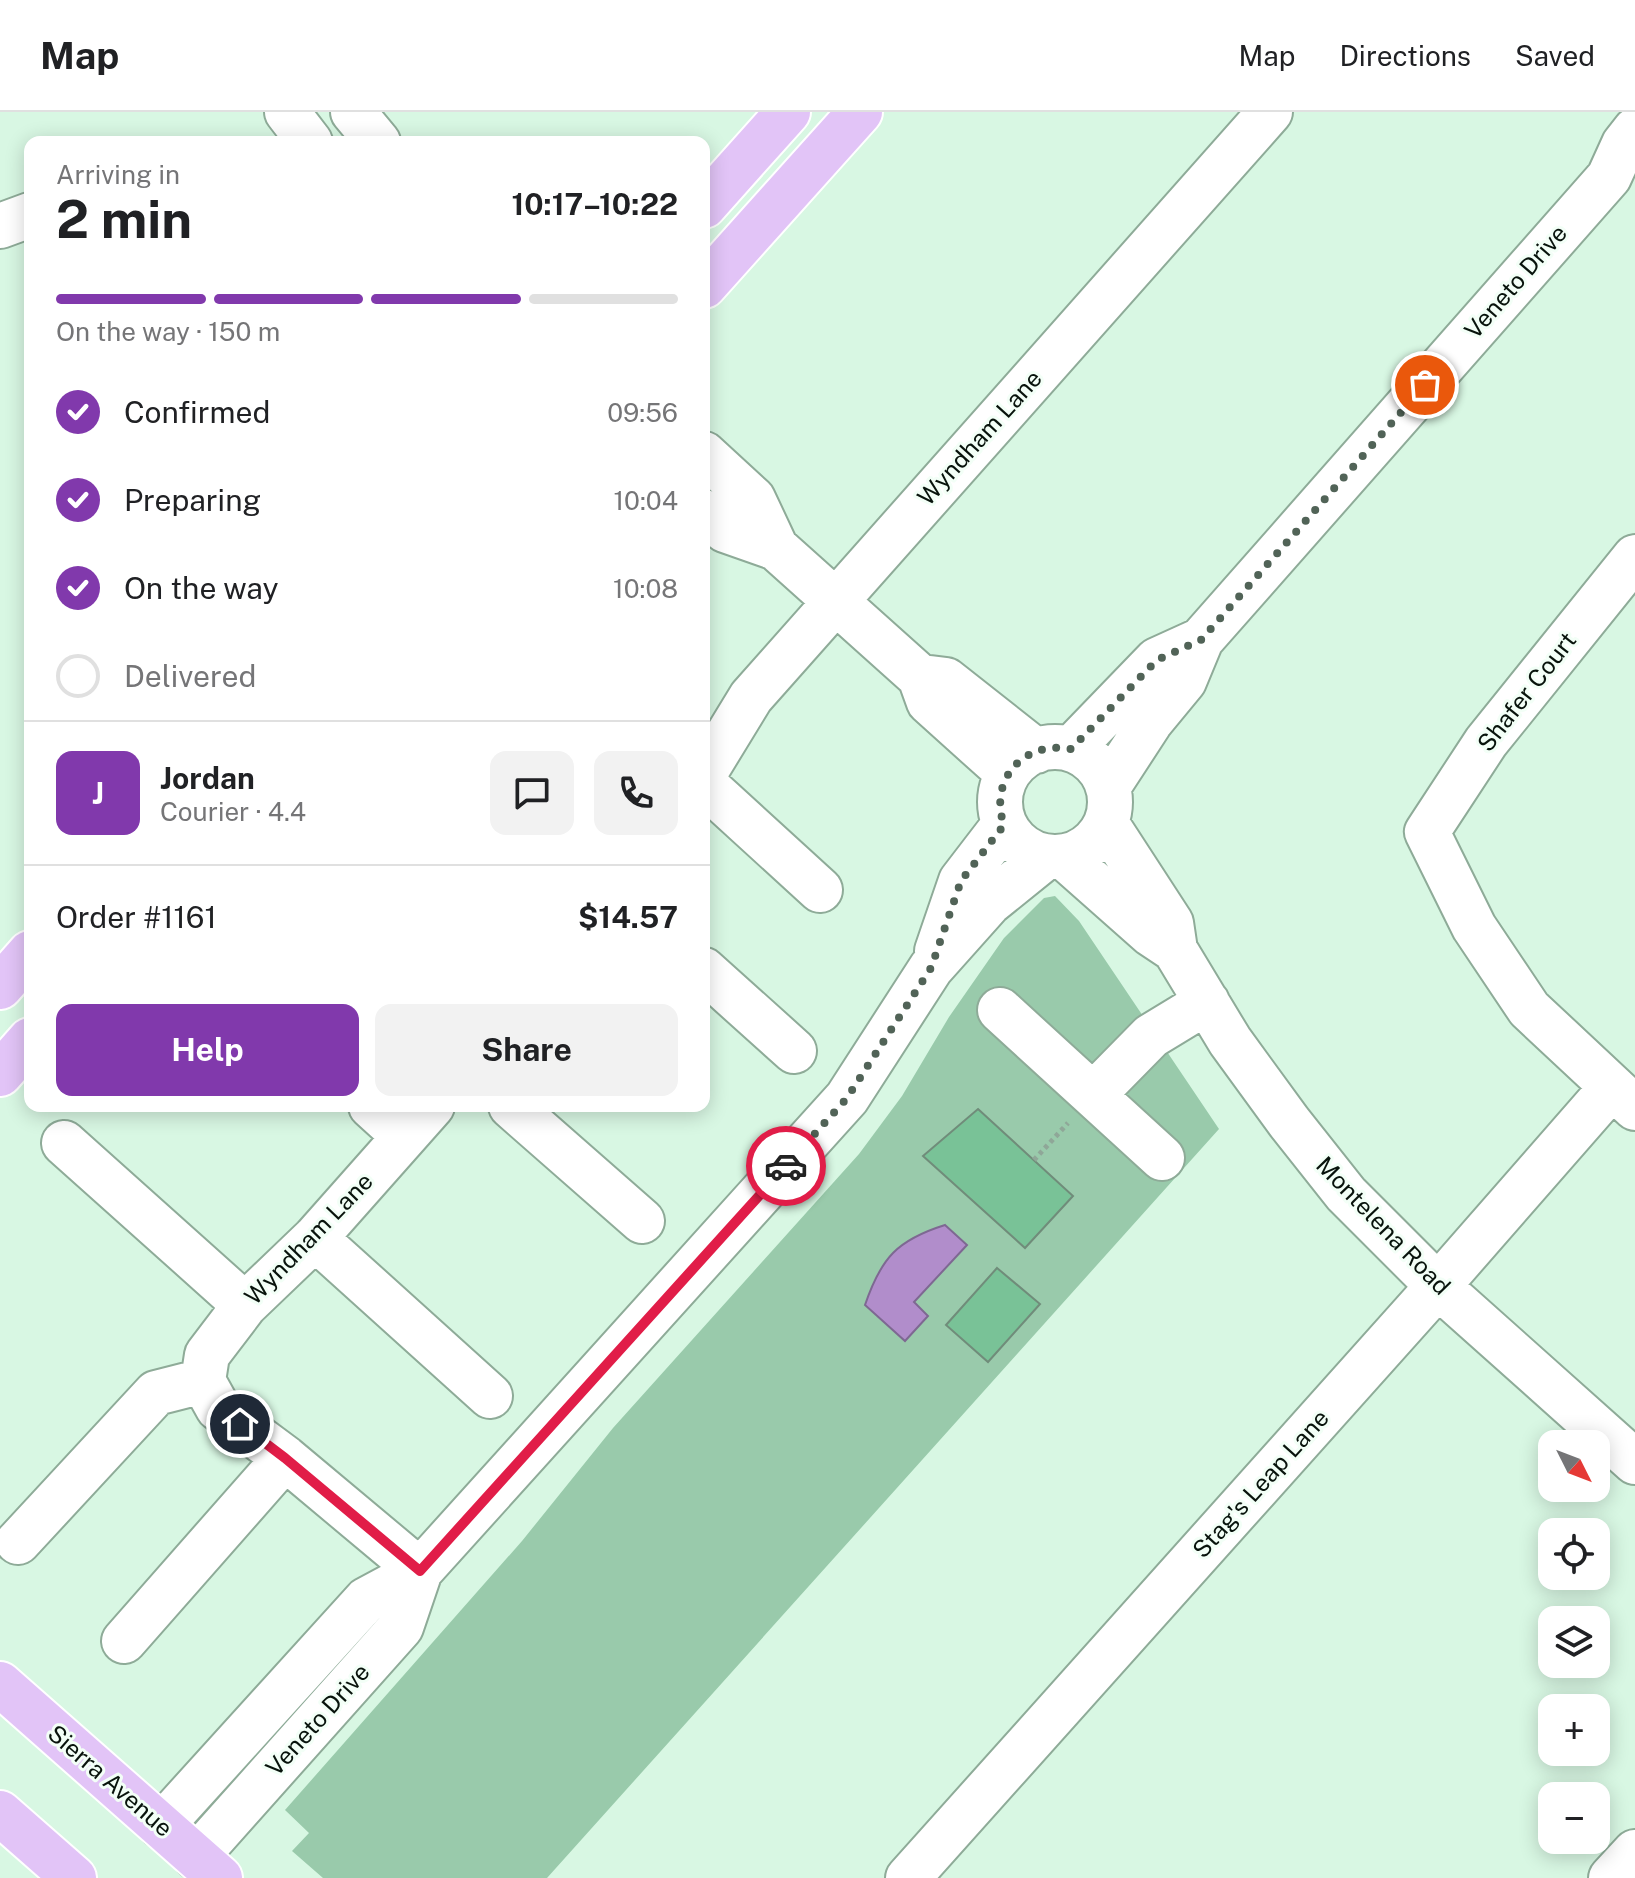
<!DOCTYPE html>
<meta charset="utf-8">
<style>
body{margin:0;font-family:"Public Sans",sans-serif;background:#f2f2f2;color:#202124;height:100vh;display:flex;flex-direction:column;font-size:30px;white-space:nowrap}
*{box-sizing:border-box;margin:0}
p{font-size:26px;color:#757577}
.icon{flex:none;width:44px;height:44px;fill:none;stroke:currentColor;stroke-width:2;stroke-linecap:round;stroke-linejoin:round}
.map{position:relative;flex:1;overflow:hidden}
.drawer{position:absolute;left:24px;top:24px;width:686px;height:976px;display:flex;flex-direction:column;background:#fff;border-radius:16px;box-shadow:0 4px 20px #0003}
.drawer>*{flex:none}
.needle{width:52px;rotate:132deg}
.fabs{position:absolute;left:1538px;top:1318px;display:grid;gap:16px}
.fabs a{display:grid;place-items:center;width:72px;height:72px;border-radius:16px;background:#fff;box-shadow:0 4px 20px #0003;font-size:40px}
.pin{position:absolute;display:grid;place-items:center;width:68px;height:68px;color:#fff;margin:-34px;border:4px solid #fff;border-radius:50%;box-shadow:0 2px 8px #0007}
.courier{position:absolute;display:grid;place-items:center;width:80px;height:80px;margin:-40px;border:6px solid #e11d48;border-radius:50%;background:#fff;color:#222;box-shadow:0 2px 10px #0007}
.head em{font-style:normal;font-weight:700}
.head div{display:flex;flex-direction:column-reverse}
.head{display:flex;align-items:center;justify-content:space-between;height:136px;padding:0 32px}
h1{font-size:52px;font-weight:700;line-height:60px}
.bar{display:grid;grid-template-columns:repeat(4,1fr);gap:12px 8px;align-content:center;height:96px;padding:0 32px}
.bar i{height:10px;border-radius:6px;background:#e0e0e0}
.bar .current{background:#8139ac}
.bar p{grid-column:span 4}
.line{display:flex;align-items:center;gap:20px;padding:0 32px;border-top:2px solid #e0e0e0}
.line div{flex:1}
.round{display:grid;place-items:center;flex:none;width:84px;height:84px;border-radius:16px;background:#f2f2f2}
ol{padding:0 32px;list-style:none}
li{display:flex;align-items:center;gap:24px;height:88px}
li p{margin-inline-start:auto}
li .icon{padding:8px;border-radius:50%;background:#8139ac;color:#fff;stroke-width:4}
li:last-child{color:#757577}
li i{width:44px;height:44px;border:4px solid #e0e0e0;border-radius:50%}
.action{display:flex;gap:16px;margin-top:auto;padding:16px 32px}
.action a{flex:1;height:92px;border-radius:16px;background:#8139ac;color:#fff;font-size:32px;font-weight:700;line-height:92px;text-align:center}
.action a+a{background:#f2f2f2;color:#202124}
header{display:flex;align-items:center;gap:48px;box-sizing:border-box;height:112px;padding:0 40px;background:#fff;border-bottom:2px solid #e0e0e0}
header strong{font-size:38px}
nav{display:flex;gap:44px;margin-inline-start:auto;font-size:28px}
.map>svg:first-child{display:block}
.green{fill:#99caab}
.water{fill:#b18dcb;stroke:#7e6892;stroke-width:2}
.building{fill:#79c297;stroke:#708c7a;stroke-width:2}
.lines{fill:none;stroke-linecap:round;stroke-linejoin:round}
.minor-casing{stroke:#8eab98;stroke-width:48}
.major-casing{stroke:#fff;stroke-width:48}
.path{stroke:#8fa798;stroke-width:5;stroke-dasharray:4 4;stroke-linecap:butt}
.minor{stroke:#fff;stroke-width:44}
.major{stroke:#e2c4f7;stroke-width:44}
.done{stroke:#516357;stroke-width:8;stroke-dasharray:0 14.4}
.route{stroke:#e11d48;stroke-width:10}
.labels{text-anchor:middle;stroke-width:6;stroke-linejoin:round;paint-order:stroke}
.street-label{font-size:24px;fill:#08130c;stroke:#f3fff7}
</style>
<header>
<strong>Map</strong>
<nav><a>Map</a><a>Directions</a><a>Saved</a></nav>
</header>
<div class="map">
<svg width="1635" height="1766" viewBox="0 0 1635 1766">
<rect width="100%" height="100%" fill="#d8f7e3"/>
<path class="green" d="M1055 784 1079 809 1219 1017 547 1766H323L292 1739 309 1721 285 1698 522 1429 613 1316 859 1042 902 984 949 905 1004 826 1044 786Z"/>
<path class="water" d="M945 1113 967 1133 914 1190 928 1204 905 1229 865 1193C881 1146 897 1128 945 1113Z"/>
<path class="building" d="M978 997 1073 1084 1025 1136 923 1044Z
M997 1156 1040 1192 988 1250 946 1213Z"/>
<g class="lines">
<defs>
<path id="minor" d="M287 0 310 30
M353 0 378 30
M0 114 30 103
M704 342 753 387 776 436 920 565 929 590 1008 661
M704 400 725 418 776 436
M1635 445 1486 630 1427 720 1474 815 1529 897 1635 996
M930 566 946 568 1036 639
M1000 690a55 55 0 1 1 110 0a55 55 0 1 1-110 0Z
M1071 637 1157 548 1201 528
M704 662 751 585 1270 0
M704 672 820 778
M1108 675 1151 609 1184 569 1201 528 1609 65 1624 32 1635 18
M1106 711 1171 811 1175 838
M1064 745 1151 822 1175 838 1230 929 1289 1010 1346 1082 1438 1174 1635 1350
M937 839 961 769 1004 713
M704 858 794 939
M1000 898 1093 983 1151 924 1207 890
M1093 983 1162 1046
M371 994 404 1024
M511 994 642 1109
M64 1031 245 1193
M315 1126 490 1284
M203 1269 207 1243 245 1193 315 1126 432 994
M203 1269 218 1296 285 1346 420 1459
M18 1430 156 1281 203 1269
M124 1529 285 1346
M161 1714 366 1488 420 1459 847 986 931 856 989 791 1046 745
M196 1745 401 1515 420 1459
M908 1766 1438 1174 1612 975
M1611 1766 1635 1740"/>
<path id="major" d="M704 94 788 0
M704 174 860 0
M0 875 30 841
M0 962 30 928
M0 1572 220 1766
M0 1701 74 1766"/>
</defs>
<use href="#minor" class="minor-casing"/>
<use href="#major" class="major-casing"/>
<path class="path" d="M1034 1048 1068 1011"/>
<use href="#minor" class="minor"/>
<use href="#major" class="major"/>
</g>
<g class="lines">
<path class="done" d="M786 1054 847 986 931 856 961 769 1004 713C988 667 1025 628 1071 637L1157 548 1201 528 1425 273"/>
<path class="route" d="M240 1312 285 1346 420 1459 786 1054"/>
</g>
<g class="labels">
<g class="street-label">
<text transform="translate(1516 170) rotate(-49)" y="8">Veneto Drive</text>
<text transform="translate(980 326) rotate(-48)" y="8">Wyndham Lane</text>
<text transform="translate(1527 580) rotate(-52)" y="8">Shafer Court</text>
<text transform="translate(1383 1114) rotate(46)" y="8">Montelena Road</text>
<text transform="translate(309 1127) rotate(-46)" y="8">Wyndham Lane</text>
<text transform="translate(1261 1372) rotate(-48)" y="8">Stag's Leap Lane</text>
<text transform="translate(318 1608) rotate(-48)" y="8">Veneto Drive</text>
<text transform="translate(110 1669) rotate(41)" y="8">Sierra Avenue</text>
</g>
</g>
</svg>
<div class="fabs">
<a><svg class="needle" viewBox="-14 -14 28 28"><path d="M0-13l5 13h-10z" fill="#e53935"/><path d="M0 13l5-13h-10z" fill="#757577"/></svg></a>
<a><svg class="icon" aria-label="locate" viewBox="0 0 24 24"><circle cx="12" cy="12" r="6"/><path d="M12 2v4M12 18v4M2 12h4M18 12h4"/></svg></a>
<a><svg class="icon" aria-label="layers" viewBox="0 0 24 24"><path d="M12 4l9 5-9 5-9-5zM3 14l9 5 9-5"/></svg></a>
<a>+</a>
<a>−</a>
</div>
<div class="pin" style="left:1425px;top:273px;background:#ea580c"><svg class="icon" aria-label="bag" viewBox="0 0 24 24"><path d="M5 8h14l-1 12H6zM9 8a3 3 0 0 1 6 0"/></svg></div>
<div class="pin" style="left:240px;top:1312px;background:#1f2937"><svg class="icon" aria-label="home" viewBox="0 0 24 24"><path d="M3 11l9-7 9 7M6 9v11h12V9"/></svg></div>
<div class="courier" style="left:786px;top:1054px"><svg class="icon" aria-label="car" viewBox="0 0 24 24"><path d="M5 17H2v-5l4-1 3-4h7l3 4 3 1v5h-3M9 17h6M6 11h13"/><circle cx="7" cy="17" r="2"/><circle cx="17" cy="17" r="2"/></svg></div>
<section class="drawer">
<div class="head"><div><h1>2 min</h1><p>Arriving in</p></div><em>10:17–10:22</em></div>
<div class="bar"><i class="current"></i><i class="current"></i><i class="current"></i><i></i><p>On the way · 150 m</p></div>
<ol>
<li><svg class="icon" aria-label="check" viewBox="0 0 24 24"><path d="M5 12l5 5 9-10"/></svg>Confirmed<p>09:56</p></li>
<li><svg class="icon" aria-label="check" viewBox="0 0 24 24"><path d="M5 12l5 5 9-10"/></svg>Preparing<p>10:04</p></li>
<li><svg class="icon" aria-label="check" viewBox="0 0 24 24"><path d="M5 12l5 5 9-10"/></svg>On the way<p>10:08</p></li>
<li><i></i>Delivered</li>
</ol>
<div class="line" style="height:144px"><b class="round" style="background:#8139ac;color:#fff">J</b><div><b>Jordan</b><p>Courier · 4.4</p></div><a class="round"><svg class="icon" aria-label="chat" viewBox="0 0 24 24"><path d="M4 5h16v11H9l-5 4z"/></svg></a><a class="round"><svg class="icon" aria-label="phone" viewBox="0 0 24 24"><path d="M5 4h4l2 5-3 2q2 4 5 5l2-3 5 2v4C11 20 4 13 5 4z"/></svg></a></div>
<div class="line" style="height:104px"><div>Order #1161</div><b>$14.57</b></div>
<div class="action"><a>Help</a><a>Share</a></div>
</section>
</div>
